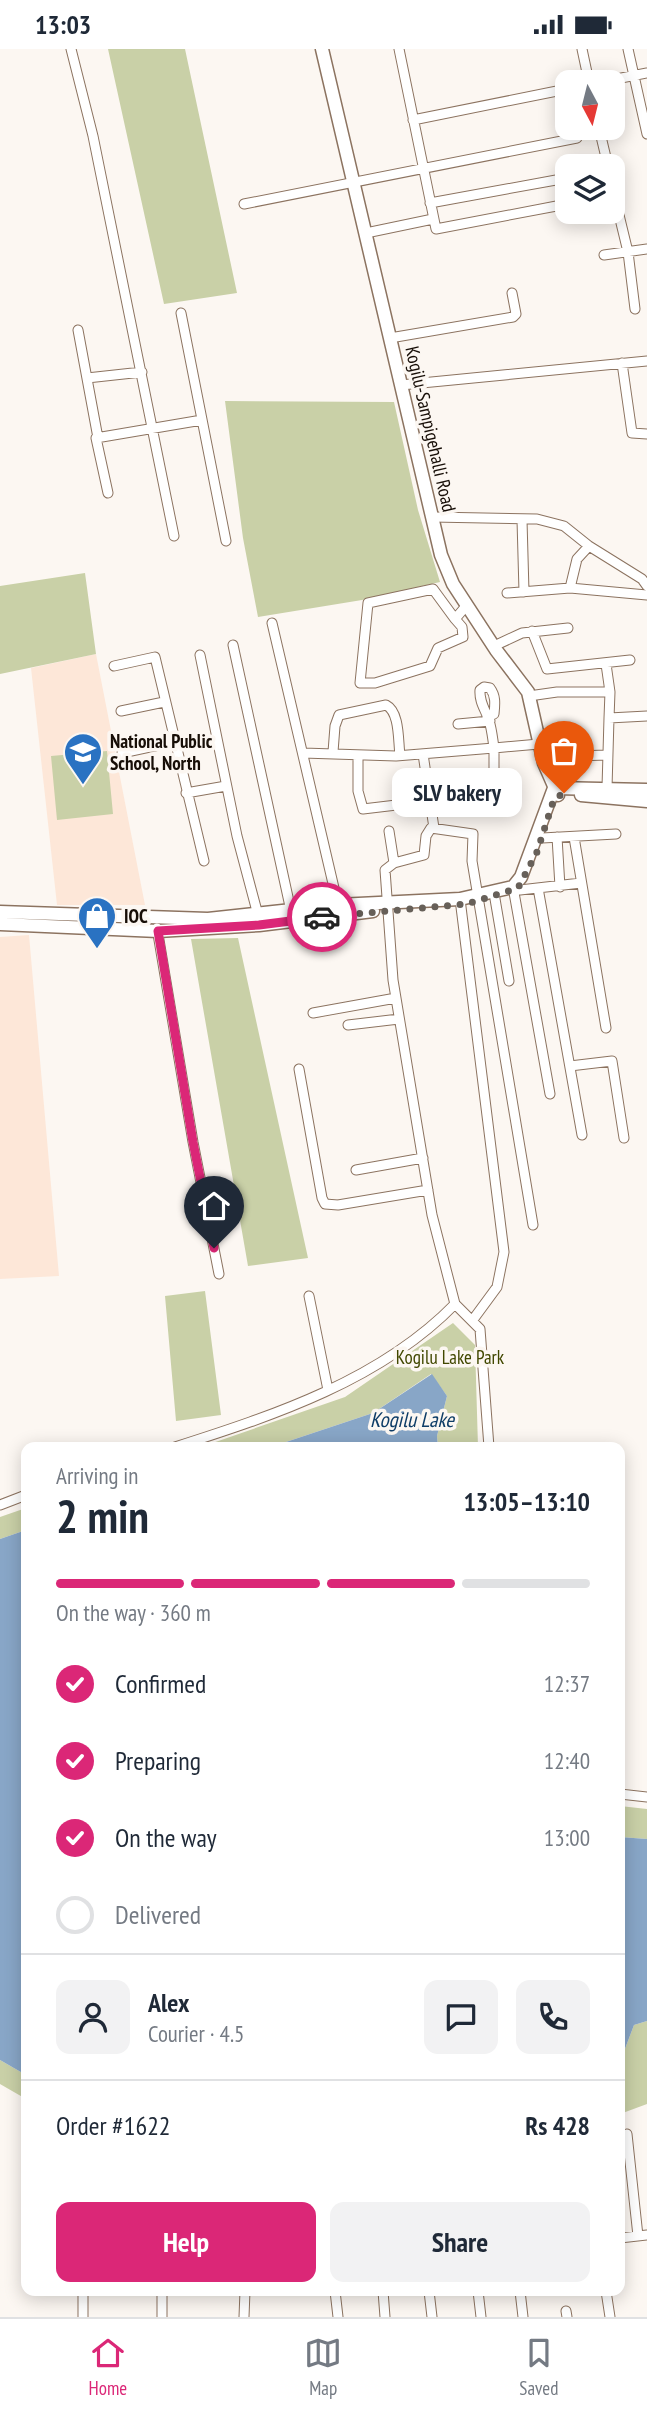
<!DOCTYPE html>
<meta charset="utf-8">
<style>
body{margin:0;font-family:"PT Sans Narrow",sans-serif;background:#f2f2f3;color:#1f2937;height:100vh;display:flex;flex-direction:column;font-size:26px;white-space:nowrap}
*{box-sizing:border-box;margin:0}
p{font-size:23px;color:#747a83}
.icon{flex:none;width:38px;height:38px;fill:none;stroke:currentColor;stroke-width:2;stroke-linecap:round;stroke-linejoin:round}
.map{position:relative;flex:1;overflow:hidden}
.panel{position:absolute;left:21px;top:1393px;width:604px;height:854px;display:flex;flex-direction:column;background:#fff;border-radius:14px;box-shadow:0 4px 18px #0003}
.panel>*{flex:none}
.needle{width:46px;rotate:173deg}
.buttons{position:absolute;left:555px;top:21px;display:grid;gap:14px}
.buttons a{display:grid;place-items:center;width:70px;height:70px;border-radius:14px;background:#fff;box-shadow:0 4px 18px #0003;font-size:35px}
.pin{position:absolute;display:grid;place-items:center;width:60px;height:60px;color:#fff;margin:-72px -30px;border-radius:50% 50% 50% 0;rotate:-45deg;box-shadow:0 0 7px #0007}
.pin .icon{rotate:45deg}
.courier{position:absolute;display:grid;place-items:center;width:70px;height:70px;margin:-35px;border:5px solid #db2777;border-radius:50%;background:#fff;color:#222;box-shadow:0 2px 9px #0007}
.bubble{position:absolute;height:49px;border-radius:14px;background:#fff;box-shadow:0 4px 18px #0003;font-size:23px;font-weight:800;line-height:49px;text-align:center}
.summary em{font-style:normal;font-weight:800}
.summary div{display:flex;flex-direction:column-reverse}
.summary{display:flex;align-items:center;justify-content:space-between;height:119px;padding:0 35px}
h1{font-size:46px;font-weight:800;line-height:52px}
.bar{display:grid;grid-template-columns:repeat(4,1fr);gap:10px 7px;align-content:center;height:84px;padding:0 35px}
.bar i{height:9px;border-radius:5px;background:#e0e1e3}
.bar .selected{background:#db2777}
.bar p{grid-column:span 4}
.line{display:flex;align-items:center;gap:18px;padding:0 35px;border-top:2px solid #e0e1e3}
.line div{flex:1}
.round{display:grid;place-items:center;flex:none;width:74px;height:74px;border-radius:14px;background:#f2f2f3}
ol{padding:0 35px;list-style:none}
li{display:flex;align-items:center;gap:21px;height:77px}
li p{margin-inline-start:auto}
li .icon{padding:7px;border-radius:50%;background:#db2777;color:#fff;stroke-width:4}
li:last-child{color:#747a83}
li i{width:38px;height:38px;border:4px solid #e0e1e3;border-radius:50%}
.action{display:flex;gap:14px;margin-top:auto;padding:14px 35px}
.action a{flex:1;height:80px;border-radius:14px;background:#db2777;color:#fff;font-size:28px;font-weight:800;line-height:80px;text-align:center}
.action a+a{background:#f2f2f3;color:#1f2937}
.status{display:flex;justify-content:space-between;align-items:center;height:49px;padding:0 35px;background:#fff;direction:ltr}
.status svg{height:19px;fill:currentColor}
.tabs{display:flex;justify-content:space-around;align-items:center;height:98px;border-top:2px solid #e0e1e3;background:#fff;font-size:19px;color:#747a83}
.tabs a{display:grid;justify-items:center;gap:4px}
.tabs .selected{color:#db2777}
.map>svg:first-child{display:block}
.built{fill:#fde7d8}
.green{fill:#c9d0a7}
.water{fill:#88a6c7}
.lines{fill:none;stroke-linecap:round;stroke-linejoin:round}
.street-casing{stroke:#8c7360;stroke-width:11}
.secondary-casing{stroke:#8c7360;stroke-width:15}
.street{stroke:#fff;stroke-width:9}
.secondary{stroke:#fff;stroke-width:12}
.done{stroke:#676059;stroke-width:7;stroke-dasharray:0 12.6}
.route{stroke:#db2777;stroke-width:9}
.labels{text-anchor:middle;stroke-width:7;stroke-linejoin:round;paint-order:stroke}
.street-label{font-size:19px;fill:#170e07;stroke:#fcf7f2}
.poi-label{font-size:19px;font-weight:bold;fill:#170e07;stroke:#fcf7f2;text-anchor:start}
.park-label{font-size:19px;fill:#414800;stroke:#fcf7f2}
.water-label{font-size:21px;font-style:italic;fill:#0f3d67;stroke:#fcf7f2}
</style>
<div class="status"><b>13:03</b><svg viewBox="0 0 49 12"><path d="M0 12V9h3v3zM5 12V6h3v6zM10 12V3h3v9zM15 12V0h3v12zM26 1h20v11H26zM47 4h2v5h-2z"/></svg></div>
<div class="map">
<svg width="647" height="2268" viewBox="0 0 647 2268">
<rect width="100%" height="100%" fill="#fcf7f2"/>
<path class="built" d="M96 605 145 856H57L31 619Z
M29 886 59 1227 0 1230V888Z"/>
<path class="green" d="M108 0H185L237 244 164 255Z
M225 352 394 353 418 461 440 533 362 551 258 568 243 489Z
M85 524 96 605 0 625V537Z
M107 702 113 765 57 771 51 707Z
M238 889 308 1209 248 1217 191 890Z
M205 1242 221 1366 176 1372 165 1247Z
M453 1274 475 1296 478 1398H438L437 1387 447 1347 431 1325 373 1364 271 1398H201L345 1348Z
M26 1459V1481L0 1490V1468Z
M620 1757 647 1760V1790L620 1788Z
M647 1972V2055L620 2065V2013L634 1976Z
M0 2011 26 2026V2050L0 2035Z"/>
<path class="water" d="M432 1325 447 1347 437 1387 438 1398H271L373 1364Z
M26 1481V2026L0 2011V1490Z
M620 1788 647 1790V1972L634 1976 620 2013Z"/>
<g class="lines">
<defs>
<path id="street" d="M71 0 93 87 174 487
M399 0 436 180 567 155
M582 0 589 33
M628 0 647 85
M601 33 647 24
M413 71 567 40
M599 79 608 117
M612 137 628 203 635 260
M430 154 567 129
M244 155 577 89
M366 184 433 170
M604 206 647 200
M181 264 226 492
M78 281 98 389
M390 289 513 268 516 265 512 244
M622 314 632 384 647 385
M87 329 142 323
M401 336 647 312
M108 444 96 389 202 371
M432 468 537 470 564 477 589 497 642 530 647 537
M522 471 524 543
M570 539 647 546
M507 544 570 539 577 510 589 497
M455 570 433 540 368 554 360 634H375L430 617 438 599 463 588 462 578 455 570 467 556
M272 574 338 856
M532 582 547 620 630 611
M233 596 291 862
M494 597 522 584 568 579
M200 606 237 787 258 866
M606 615 610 643 609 669
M114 617 155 608 204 812
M529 647 557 643H610
M121 662 164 653
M458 675 490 672
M333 703 335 677 339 666 386 656C400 663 398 692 400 706
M122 704 173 693
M303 704 396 707 494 699C493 691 492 683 490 675 487 662 479 655 480 641L484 638 490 639C496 647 495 655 494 665L487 668
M423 705 434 779
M358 707V742L363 760 430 752
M543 708 607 706
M607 739 609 669 647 667
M186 744 226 737
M494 762V699L539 695
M389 782 394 814
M557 788 560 838
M574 788 606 979
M542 789 616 785
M515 835 520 841 581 834
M513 838 550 1045
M538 839 582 1086
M494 844 509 932
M460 850 504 1203 497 1238 472 1272
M157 879 193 1093 219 1225
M313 964 396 949
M348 976 399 970
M570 1017 612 1012 624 1089
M299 1020 322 1149 325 1155 338 1156 428 1141
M356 1121 423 1109
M309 1247 328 1341
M175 1398C275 1366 381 1331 455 1255
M489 1398 480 1280 455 1255 432 1166 393 931 385 821 394 814 424 806 426 787 431 779 473 785 472 812 533 1176
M0 1456 26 1446
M620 1745 647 1748
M627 2085 638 2187
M620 2189 647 2186
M83 2242V2268
M335 2242 338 2268
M383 2242 385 2268
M429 2242 432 2268
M478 2242 481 2268
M520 2242 523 2268
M606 2242 610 2268
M566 2262 567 2268
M162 2268V2242
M244 2268 245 2242"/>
<path id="secondary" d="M322 0 441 506 453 535 496 601 528 643 544 714 558 746
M581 746 647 752
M0 863 208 870 338 856 460 850 513 838 521 828 554 739 647 741
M0 875 158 882 259 876 373 862"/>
</defs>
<use href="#street" class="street-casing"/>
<use href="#secondary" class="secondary-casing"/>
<use href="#street" class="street"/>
<use href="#secondary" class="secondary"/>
</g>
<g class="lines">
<path class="done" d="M322 868 467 855 518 839 537 803 554 750 564 744"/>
<path class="route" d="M214 1199 193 1093 158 882 259 876 322 868"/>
</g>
<defs>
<symbol id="school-pin" viewBox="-11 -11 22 30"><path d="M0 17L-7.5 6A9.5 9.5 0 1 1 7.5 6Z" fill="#2a72c2" stroke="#fcf7f2"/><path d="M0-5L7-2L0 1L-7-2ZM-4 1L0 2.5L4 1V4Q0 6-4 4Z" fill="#fff"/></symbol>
<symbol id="shop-pin" viewBox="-11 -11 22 30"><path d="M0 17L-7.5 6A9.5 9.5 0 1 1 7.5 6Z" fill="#2a72c2" stroke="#fcf7f2"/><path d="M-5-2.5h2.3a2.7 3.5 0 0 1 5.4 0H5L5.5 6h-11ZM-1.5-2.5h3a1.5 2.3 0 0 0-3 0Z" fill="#fff"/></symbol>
</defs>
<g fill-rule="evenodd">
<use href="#school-pin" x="61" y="681" width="44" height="60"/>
<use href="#shop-pin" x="75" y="845" width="44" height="60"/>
</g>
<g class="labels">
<g class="street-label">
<text transform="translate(431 380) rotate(77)" y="7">Kogilu-Sampigehalli Road</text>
</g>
<g class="poi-label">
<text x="110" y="699">National Public<tspan x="110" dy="22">School, North</tspan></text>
<text x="124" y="874">IOC</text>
</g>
<g class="park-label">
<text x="450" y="1315">Kogilu Lake Park</text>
</g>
<g class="water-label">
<text x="412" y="1378">Kogilu Lake</text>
</g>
</g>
</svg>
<div class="buttons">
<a><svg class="needle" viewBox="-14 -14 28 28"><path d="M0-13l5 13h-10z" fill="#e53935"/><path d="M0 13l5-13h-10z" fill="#747a83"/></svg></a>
<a><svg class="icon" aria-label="layers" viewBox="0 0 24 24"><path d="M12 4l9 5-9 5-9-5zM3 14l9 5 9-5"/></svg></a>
</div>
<div class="pin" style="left:564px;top:744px;background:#ea580c"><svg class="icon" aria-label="bag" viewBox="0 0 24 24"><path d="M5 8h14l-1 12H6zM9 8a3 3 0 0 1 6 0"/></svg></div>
<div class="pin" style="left:214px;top:1199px;background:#1f2937"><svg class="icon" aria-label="home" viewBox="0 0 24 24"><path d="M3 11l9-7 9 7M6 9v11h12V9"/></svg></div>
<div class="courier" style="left:322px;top:868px"><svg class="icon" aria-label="car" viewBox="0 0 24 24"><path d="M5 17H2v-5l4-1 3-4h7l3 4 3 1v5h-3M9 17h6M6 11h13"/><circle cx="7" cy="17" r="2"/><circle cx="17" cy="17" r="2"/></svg></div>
<div class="bubble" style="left:392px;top:719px;width:130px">SLV bakery</div>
<section class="panel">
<div class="summary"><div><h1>2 min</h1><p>Arriving in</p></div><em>13:05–13:10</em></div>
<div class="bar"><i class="selected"></i><i class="selected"></i><i class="selected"></i><i></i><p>On the way · 360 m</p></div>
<ol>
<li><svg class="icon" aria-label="check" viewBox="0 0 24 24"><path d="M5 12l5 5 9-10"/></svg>Confirmed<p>12:37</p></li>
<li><svg class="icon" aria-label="check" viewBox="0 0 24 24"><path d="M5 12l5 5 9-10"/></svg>Preparing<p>12:40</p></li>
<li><svg class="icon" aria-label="check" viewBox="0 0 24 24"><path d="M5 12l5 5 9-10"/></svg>On the way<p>13:00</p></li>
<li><i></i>Delivered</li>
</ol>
<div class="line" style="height:126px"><a class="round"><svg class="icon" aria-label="person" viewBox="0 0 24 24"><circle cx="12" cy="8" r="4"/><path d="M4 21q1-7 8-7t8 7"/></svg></a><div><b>Alex</b><p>Courier · 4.5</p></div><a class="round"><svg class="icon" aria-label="chat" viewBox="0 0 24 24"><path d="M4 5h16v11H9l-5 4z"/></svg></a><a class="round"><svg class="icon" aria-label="phone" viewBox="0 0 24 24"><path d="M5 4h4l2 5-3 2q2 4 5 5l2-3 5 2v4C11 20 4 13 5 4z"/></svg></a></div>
<div class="line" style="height:91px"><div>Order #1622</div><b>Rs 428</b></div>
<div class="action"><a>Help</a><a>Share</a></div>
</section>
</div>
<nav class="tabs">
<a class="selected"><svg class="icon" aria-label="home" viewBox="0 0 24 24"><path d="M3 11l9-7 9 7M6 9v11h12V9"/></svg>Home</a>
<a><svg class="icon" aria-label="map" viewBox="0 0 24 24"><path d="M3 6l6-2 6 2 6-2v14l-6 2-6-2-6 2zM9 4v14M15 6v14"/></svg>Map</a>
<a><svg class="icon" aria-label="saved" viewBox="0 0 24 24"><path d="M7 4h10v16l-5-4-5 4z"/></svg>Saved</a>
</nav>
